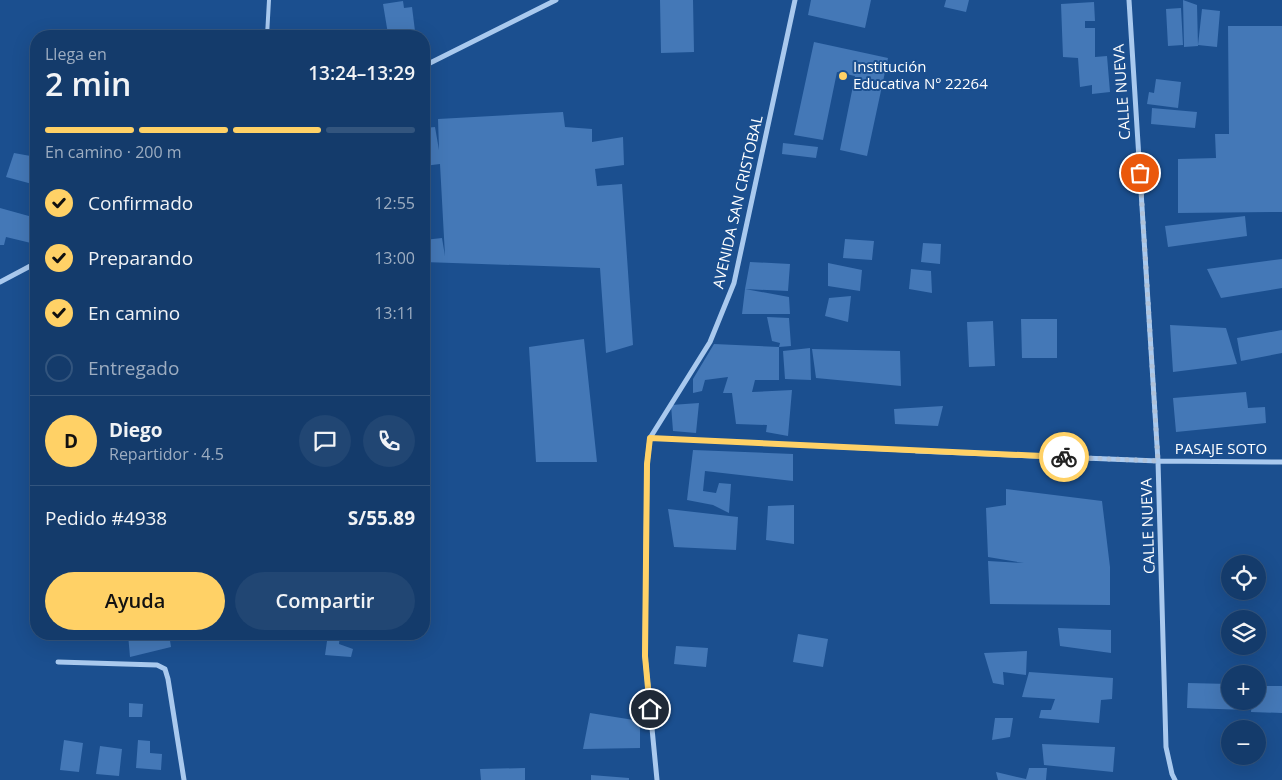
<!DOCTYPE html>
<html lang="es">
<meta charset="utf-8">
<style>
body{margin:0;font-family:"Open Sans",sans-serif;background:#214673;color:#f1f3f6;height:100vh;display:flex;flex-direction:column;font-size:19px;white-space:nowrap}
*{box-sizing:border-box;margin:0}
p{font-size:16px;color:#9dadc1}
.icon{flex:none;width:28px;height:28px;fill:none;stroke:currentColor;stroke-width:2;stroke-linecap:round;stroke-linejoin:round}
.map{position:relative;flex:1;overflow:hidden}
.details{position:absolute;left:30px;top:30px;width:400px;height:610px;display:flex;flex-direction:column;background:#143b6b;border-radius:20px;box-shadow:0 5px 20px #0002,0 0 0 1px #33557e}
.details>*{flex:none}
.controls{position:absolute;left:1221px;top:555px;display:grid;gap:10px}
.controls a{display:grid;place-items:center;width:45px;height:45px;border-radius:50%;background:#143b6b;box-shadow:0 5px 20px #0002,0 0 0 1px #33557e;font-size:25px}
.pin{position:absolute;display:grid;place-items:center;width:42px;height:42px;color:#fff;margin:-21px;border:2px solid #fff;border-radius:50%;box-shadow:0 1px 5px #0007}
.courier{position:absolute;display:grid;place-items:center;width:50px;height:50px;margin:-25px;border:4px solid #ffd166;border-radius:50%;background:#fff;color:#222;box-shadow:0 1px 6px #0007}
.head em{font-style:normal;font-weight:600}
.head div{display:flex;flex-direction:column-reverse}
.head{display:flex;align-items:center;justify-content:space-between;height:85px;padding:0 15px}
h1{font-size:32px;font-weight:600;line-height:38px}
.bar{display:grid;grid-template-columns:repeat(4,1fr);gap:8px 5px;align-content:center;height:60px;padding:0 15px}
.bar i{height:6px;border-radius:4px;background:#33557e}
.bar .selected{background:#ffd166}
.bar p{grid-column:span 4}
.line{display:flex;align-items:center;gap:12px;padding:0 15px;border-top:1px solid #33557e}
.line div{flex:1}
.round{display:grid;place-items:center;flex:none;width:52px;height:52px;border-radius:26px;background:#214673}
ol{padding:0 15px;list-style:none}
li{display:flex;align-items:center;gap:15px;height:55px}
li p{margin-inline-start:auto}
li .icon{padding:5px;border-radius:50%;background:#ffd166;color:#111;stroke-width:4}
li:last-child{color:#9dadc1}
li i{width:28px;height:28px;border:2px solid #33557e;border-radius:50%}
.button{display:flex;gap:10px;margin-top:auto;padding:10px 15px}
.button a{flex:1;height:58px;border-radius:30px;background:#ffd166;color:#111;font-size:20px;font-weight:600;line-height:58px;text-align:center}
.button a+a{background:#214673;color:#f1f3f6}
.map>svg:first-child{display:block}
.building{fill:#4478b7}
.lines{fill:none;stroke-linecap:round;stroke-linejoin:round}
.lane{stroke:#a9c9ee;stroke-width:4}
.street{stroke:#a9c9ee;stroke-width:5}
.done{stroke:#afc1d8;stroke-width:5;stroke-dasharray:0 9}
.route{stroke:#ffd166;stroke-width:6}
.poi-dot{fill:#ffd166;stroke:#1b4f8f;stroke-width:2}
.labels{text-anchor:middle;stroke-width:4;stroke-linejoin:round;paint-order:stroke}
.poi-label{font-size:15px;fill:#fff;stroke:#1b4f8f;text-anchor:start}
.street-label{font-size:15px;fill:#fff;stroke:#1b4f8f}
</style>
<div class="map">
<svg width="1282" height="780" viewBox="0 0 1282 780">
<rect width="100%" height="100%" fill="#1b4f8f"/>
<path class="building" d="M660 0H693L694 52 661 53Z
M811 0H871L865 28 808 15Z
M946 0H969L966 12 944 7Z
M1183 0 1197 5 1198 46 1184 47Z
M403 1 404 8 412 7 415 31 388 34 383 4Z
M1094 2 1095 21H1085V28H1095V57L1107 56 1110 92 1092 94V85L1080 87 1078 58 1063 57 1061 4Z
M1181 8 1183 45 1168 46 1166 9Z
M1202 9 1220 11 1217 47 1198 45Z
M1228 26H1282V212L1178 213V159L1216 158 1215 134H1229Z
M814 42 888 58 867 156 840 150 855 76 837 72 823 140 794 135Z
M1156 79 1181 82 1178 108 1147 104 1149 92 1154 93Z
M1152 108 1197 112 1195 128 1151 124Z
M563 112 565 127 592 129V142L623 137 624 165 595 169 597 186 622 184 633 345 606 353 600 268 424 262V240L442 238 445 256 440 164 424 166V128L435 127 439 150 438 119Z
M783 143 818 147 816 158 782 154Z
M14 153 36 157V185L6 177Z
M0 208 36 218 31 243 6 237 4 245H0Z
M1245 216 1247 236 1168 247 1165 226Z
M845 239 874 241 872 260 843 258Z
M923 243 941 244 940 264 921 262Z
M1282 259V288L1221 298 1207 269Z
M750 262 790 264 788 291 745 289Z
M828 263 862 270 860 291 828 286Z
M911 269 931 271 932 293 909 289Z
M745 289 789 297 790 314H742Z
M851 296 848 322 825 316 829 298Z
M767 317 789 318 791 346 779 347 780 343 772 341Z
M1021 319H1057V358H1022Z
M993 321 995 366 969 367 967 322Z
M1170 325 1226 328 1237 364 1173 372Z
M1282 330V353L1241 361 1237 338Z
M584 339 597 462H536L529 347Z
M714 344 779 347V380H755L752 392 792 390 788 436 766 432 767 425 736 424 732 393H723L728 377 705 380 702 391 693 393V379Z
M810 348 811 380 785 379 783 351Z
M812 349 900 351 901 386 816 378Z
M1246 392 1248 408 1265 407 1266 423 1176 432 1173 398Z
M699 403 696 433 673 431 671 405Z
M943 406 938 426 895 424 894 409Z
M693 450 793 454V481L705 471 703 491 716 493 719 483 731 484 729 513 713 505 687 500Z
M1006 489 1102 501 1110 567V605L990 604 988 561 1024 563 988 557 986 508 1006 505Z
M794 505V544L766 540 768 506Z
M668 509 738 517 736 550 674 547Z
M1058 628 1111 630V653L1060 646Z
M73 634H92V636L73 639Z
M128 634H169L171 647 130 657Z
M328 634H340L339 644 353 649 351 657 325 655Z
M798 634 828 639 823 667 793 662Z
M676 646 708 648 706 667 674 664Z
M1027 651 1026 675 1003 672 1004 685 993 683 984 653Z
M1029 672 1113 678 1112 699 1101 700 1099 723 1039 718 1041 710H1051L1055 699 1022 697Z
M1188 683 1230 684V701H1249V710L1187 708Z
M1258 686H1282V713L1251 712 1252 701H1258Z
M129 703 143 704 142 717H129Z
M590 713 640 721V748L583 749Z
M995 718H1013L1010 737 992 740Z
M64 740 83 743 79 772 60 770Z
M138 740 150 741V753L162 754 161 770 136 768Z
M1042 744 1115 747 1113 772 1044 765Z
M100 746 122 749 119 776 96 774Z
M525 768V780H481L480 769Z
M1029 768H1047L1046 780H998L996 772 1026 779Z
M591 775 629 778V780H591Z"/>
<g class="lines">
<path class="lane" d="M267 36 269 0
M650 438 916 451"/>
<path class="street" d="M1129 0 1158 461 1166 747 1172 774 1175 780
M424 66 556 0
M0 282 36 263
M916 451 1158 461 1282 462
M58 662 157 665 165 669 168 679 184 780
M657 780 645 656 647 464 650 438 710 342 734 283 795 0"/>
</g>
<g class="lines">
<path class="done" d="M1064 457 1158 461 1140 173"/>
<path class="route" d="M650 709 645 656 647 464 650 438 1064 457"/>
</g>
<circle class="poi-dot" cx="843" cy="76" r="5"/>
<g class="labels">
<g class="poi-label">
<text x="853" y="72">Institución<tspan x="853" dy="17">Educativa Nº 22264</tspan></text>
</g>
<g class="street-label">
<text transform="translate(1122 92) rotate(-94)" y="5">CALLE NUEVA</text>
<text transform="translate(738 202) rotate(-77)" y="5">AVENIDA SAN CRISTOBAL</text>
<text x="1221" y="454">PASAJE SOTO</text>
<text transform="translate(1148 526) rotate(-92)" y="5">CALLE NUEVA</text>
</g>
</g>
</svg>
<div class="controls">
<a><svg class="icon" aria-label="locate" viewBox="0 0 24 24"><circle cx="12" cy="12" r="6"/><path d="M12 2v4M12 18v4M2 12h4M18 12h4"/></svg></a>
<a><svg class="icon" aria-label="layers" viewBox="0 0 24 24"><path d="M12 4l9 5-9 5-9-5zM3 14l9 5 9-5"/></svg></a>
<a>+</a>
<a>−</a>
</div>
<div class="pin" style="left:1140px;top:173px;background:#ea580c"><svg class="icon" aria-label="bag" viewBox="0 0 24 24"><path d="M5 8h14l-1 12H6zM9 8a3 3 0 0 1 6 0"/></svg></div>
<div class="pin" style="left:650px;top:709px;background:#1f2937"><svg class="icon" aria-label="home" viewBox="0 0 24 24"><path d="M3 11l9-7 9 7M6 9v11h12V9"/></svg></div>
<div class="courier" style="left:1064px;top:457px"><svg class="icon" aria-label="bike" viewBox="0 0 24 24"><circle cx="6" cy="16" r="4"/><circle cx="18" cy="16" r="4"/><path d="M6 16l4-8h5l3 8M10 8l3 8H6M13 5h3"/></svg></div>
<section class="details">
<div class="head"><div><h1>2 min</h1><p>Llega en</p></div><em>13:24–13:29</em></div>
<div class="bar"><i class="selected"></i><i class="selected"></i><i class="selected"></i><i></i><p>En camino · 200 m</p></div>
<ol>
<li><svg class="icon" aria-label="check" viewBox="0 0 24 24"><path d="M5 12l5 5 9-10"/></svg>Confirmado<p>12:55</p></li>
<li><svg class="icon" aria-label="check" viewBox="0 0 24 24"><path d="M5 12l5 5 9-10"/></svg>Preparando<p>13:00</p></li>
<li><svg class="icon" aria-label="check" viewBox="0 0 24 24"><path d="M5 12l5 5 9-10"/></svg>En camino<p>13:11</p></li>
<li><i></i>Entregado</li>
</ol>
<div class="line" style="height:90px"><b class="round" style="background:#ffd166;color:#111">D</b><div><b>Diego</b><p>Repartidor · 4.5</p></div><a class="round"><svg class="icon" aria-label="chat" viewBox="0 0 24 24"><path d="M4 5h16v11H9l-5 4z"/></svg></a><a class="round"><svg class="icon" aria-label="phone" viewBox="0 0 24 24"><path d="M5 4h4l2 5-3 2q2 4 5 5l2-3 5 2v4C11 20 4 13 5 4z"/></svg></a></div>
<div class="line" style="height:65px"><div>Pedido #4938</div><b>S/55.89</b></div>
<div class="button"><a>Ayuda</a><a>Compartir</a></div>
</section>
</div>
